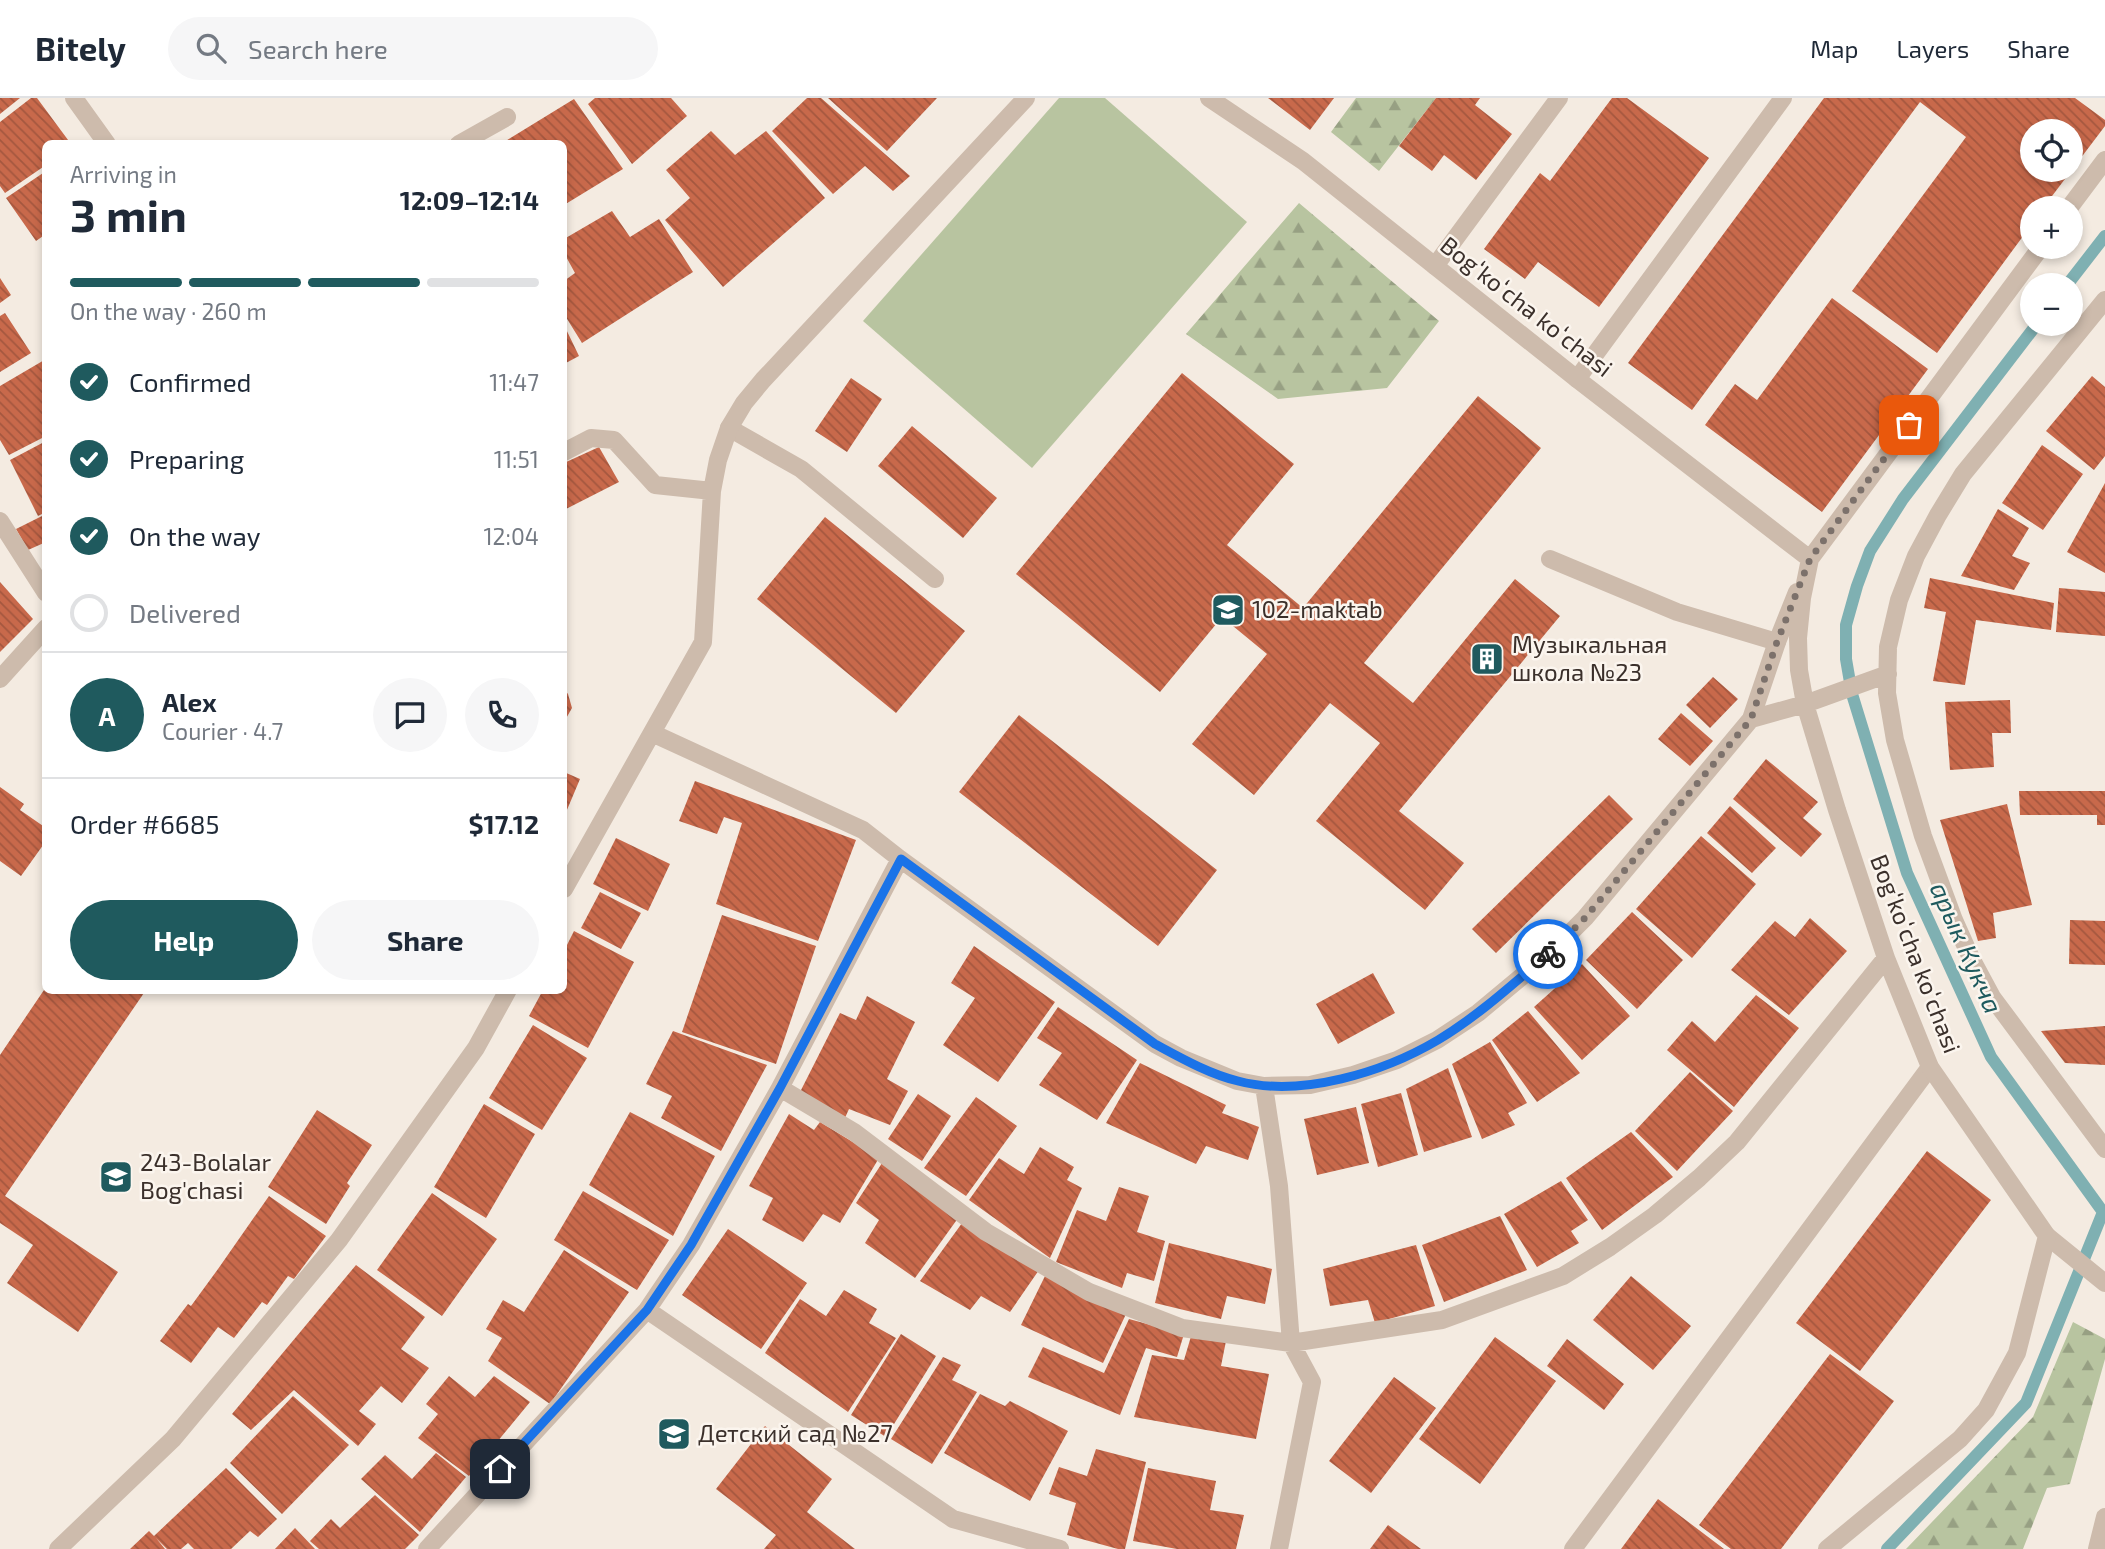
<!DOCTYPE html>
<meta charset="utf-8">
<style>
body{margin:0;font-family:"Exo 2",sans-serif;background:#f6f6f7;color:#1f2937;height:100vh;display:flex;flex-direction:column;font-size:26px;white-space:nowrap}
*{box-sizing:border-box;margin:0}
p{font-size:23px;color:#747a83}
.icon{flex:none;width:38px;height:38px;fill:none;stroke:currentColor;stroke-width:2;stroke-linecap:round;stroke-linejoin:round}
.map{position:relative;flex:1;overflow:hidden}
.side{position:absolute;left:42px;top:42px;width:525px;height:854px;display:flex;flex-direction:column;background:#fff;border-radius:10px;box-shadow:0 4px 10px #0003}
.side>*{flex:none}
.buttons{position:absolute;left:2020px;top:21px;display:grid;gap:14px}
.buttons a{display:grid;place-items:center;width:63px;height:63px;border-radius:50%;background:#fff;box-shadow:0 4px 10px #0003;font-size:35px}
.pin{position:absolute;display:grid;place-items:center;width:60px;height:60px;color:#fff;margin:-30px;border-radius:14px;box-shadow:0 4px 10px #0006}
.courier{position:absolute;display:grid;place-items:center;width:70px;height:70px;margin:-35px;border:5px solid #1a73e8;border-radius:50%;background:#fff;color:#222;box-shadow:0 2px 9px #0007}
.summary em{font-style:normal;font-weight:700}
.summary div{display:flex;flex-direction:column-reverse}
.summary{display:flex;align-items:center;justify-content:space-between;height:119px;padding:0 28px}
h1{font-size:46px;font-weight:700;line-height:52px}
.bar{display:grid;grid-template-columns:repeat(4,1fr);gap:10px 7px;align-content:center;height:84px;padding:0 28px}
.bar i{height:9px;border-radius:5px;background:#e0e1e3}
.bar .current{background:#1f5a5e}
.bar p{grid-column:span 4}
.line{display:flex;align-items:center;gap:18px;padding:0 28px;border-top:2px solid #e0e1e3}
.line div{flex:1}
.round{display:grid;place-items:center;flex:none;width:74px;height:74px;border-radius:37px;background:#f6f6f7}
ol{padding:0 28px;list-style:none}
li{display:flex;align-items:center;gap:21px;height:77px}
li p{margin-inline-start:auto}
li .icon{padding:7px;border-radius:50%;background:#1f5a5e;color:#fff;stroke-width:4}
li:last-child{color:#747a83}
li i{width:38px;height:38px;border:4px solid #e0e1e3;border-radius:50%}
.action{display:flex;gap:14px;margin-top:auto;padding:14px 28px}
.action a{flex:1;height:80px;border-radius:42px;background:#1f5a5e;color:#fff;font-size:28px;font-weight:700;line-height:80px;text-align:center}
.action a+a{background:#f6f6f7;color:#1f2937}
header{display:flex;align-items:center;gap:42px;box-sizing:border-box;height:98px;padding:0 35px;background:#fff;border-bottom:2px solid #e0e1e3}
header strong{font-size:33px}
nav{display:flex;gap:38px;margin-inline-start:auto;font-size:24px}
.search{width:490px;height:63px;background:#f6f6f7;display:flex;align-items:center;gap:18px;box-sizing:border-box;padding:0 24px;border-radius:38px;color:#747a83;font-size:26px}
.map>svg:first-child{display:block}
.forest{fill:url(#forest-firs)}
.pitch{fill:#b8c4a0}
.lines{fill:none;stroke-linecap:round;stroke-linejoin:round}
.stream{stroke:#7fb0b2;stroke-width:12}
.building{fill:url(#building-back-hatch);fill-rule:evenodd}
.lane{stroke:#cdbbac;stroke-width:18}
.street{stroke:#cdbbac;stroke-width:18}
.done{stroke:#7c716b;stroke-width:7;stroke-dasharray:0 12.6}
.route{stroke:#1a73e8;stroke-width:9}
.labels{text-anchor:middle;stroke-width:5;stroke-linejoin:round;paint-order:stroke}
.street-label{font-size:24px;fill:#3b302b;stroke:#fbf5ee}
.poi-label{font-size:24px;fill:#3b302b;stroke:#fbf5ee;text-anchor:start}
.water-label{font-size:26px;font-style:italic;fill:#1f5a5e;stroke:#fbf5ee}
</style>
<header>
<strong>Bitely</strong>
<div class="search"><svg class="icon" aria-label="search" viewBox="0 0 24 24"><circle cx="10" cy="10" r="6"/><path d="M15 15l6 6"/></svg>Search here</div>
<nav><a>Map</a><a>Layers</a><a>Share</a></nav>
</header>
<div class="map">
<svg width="2105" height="1451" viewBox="0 0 2105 1451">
<defs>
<pattern id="forest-firs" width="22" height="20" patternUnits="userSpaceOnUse" patternTransform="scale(1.75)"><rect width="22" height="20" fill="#b8c4a0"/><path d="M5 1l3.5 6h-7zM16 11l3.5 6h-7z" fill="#97a083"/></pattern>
<pattern id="building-back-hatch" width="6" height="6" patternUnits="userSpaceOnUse" patternTransform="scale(1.75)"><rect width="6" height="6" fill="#c8694b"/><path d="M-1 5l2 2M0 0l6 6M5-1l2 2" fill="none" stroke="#a4573f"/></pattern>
</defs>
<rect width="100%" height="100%" fill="#f4ebe1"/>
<path class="forest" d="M1356 0H1436L1379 73 1331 34Z
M1299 105 1439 223 1387 290 1278 301 1186 236Z
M2073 1224 2105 1241V1261L2070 1386 2047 1390 2023 1451H1906L2033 1319Z"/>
<path class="pitch" d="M1059 0H1105L1247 124 1032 370 863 223Z"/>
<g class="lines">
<path class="stream" d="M2067 187 2105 138
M1887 1451 2026 1305 2103 1114 1991 959 1907 775 1852 596 1846 561V527L1857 488 1870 453 1903 401 2037 226"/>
</g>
<path class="building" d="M0 0H20L0 16Z
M31 0H37L71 46H46V67L5 95 0 88V24Z
M595 0H671L687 18 632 66 588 6Z
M807 0H821L910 78 893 93 865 68 833 96 772 33Z
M828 0H937L887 53Z
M1268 0H1334L1310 32Z
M1436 0H1480L1475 7 1512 36 1476 82 1444 57 1432 73 1399 48Z
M1612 0H1627L1709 60 1599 209 1538 164 1525 181 1484 151 1540 75 1550 83Z
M1824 0H2075L2105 22V28L2043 110H2032V126L1937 255 1852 193 1966 39 1920 4 1692 312 1628 265ZM2032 33H2070V72H2032Z
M574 1 623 71 564 107V46H506L504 44Z
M711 33 735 57 766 33 825 100 723 189 665 122 690 100 666 72Z
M46 73V136L36 143 6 100Z
M612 113 630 139 659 121 693 174 582 245 564 216V183L575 175 564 155V141Z
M0 180 11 197 0 205Z
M1832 200 1928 271 1822 414 1705 327 1735 286 1757 302Z
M5 215 31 255 0 274V218Z
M564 227 579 258 564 266Z
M46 261V338L9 357 0 342V288Z
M1182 275 1294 366 1227 447 1303 510 1478 298 1541 350 1364 565 1413 605 1515 481 1560 518 1399 713 1464 765 1425 812 1316 723 1380 645 1330 605 1254 697 1192 646 1267 556 1222 519 1160 594 1016 476Z
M2092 278 2105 289V358L2094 372 2046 333Z
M851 280 882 301 847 354 815 333Z
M912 328 997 400 963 440 878 368Z
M46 343V414L38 418 10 362Z
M2042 347 2083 376 2043 432 2002 405Z
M599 349 619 384 564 412V365Z
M2105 385V475L2067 454Z
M1998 411 2029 430 2012 458 2030 465 2014 492 1961 478Z
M46 416V444L28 452 16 431Z
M825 419 965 533 896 615 757 501Z
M1930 480 2054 505 2051 532 1976 522 1965 587 1933 583 1946 514 1924 510Z
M0 484 33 521 0 554Z
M2059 490 2105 494V538L2056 534Z
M1713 579 1738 601 1710 630 1686 607Z
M564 591 568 596 572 610 564 624Z
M2010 602 2011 635H1992L1994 669 1950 672 1945 604Z
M1681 615 1713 643 1690 668 1658 641Z
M1019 617 1217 772 1158 848 959 694Z
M1766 661 1818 704 1803 720 1822 736 1801 759 1733 701Z
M564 674 580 681 564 719Z
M695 683 856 742 818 843 716 806 742 725 724 719 717 736 679 723Z
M0 689 24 706 20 712 46 730V743L21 778 0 763Z
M2019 693H2105V727H2097V717H2020Z
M1609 697 1633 721 1496 855 1472 831Z
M2007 706 2032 807 1993 815 1996 840 1978 843 1940 722Z
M1730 708 1776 750 1752 775 1707 735Z
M1701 738 1756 786 1692 860 1636 811Z
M616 740 670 766 648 813 593 786Z
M600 794 641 815 621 851 581 830Z
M1632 814 1683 862 1637 911 1586 862Z
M722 817 816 848 776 966 682 934Z
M1810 820 1847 853 1789 917 1731 872 1775 823 1795 839Z
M2070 822 2105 823V867L2069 866Z
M574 833 634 864 588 950 529 918 543 892H564V853Z
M974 848 1055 904 998 984 943 947 975 900 951 885Z
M1582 866 1630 918 1582 962 1534 909Z
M1373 875 1395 915 1338 946 1316 906Z
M44 892H146L5 1098 118 1174 78 1234 7 1185 33 1147 0 1125V957Z
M1756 897 1799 930 1734 1009 1667 952 1692 923 1715 944Z
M867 898 915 924 887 981 908 993 890 1027 849 1011 844 1022 798 998 840 915 856 922Z
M1058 909 1137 962 1097 1022 1039 987 1062 955 1037 940Z
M1528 913 1580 975 1537 1004 1492 942Z
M533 927 587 960 542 1032 489 1000Z
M2105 928V967L2065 965 2041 933Z
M673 933 767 967 721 1053 661 1020 672 998 646 986Z
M1490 944 1527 1005 1508 1015 1515 1027 1482 1041 1452 966Z
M1140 965 1226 1007 1222 1015 1259 1029 1248 1062 1206 1048 1196 1066 1106 1025Z
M1448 970 1472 1039 1424 1054 1406 991Z
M1690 974 1733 1013 1677 1073 1635 1033Z
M1401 995 1418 1057 1378 1069 1361 1006Z
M918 996 951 1018 922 1063 888 1041Z
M976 999 1017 1028 966 1098 924 1070Z
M484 1006 535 1036 486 1120 434 1089Z
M1356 1009 1369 1065 1317 1077 1304 1021Z
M317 1012 372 1047 347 1085 350 1088 326 1126 268 1089Z
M630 1014 715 1058 673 1138 589 1087Z
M789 1016 814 1032 820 1024 879 1060 840 1125 823 1116 803 1144 762 1122 773 1100 749 1088Z
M1631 1034 1673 1079 1602 1132 1566 1080Z
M1040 1049 1074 1069 1067 1082 1082 1090 1050 1160 969 1102 999 1060 1024 1076Z
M1927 1053 1991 1102 1860 1273 1796 1225Z
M884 1062 961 1116 915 1180 865 1145 879 1122 856 1105Z
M1561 1083 1588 1122 1571 1133 1579 1145 1537 1169 1504 1116Z
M1119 1089 1149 1098 1137 1134 1165 1143 1154 1183 1127 1175 1122 1190 1056 1164 1077 1112 1106 1123Z
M583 1093 669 1142 637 1192 554 1142Z
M432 1095 497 1141 442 1218 377 1172Z
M269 1098 326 1138 294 1181 288 1178 267 1207 262 1204 234 1240 218 1229 191 1265 160 1243 188 1206 191 1208 218 1171Z
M1500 1118 1527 1172 1444 1204 1422 1147Z
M965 1121 1039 1172 1010 1214 981 1198 970 1212 920 1183Z
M728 1131 807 1185 761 1251 682 1197Z
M1169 1145 1272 1171 1265 1206 1227 1198 1221 1221 1155 1205Z
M1416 1147 1435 1208 1375 1225 1368 1202 1330 1208 1323 1171Z
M564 1152 629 1194 550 1306 488 1263 502 1240 486 1231 503 1202 524 1214Z
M356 1167 425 1219 401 1251 429 1270 402 1305 381 1288 359 1313 376 1326 358 1348 294 1292 251 1332 232 1316Z
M1045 1178 1126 1216 1103 1265 1021 1227Z
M1631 1178 1691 1228 1653 1272 1593 1222Z
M844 1192 877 1211 869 1225 896 1240 848 1314 765 1255 800 1201 826 1218Z
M1129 1221 1184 1236 1177 1259 1146 1250 1120 1317 1028 1279 1043 1249 1104 1275Z
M1192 1235 1226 1243 1221 1268 1269 1276 1256 1341 1134 1319 1152 1257 1184 1262Z
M901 1236 936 1258 886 1339 851 1317Z
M1495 1239 1556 1283 1480 1386 1419 1341Z
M1567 1241 1624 1286 1604 1312 1547 1268Z
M1830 1256 1894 1303 1781 1451H1731L1699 1427Z
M943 1259 961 1267 952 1282 977 1294 932 1366 891 1341Z
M449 1278 475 1299 494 1278 530 1304 469 1378 418 1340 438 1316 426 1306Z
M1394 1279 1436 1310 1371 1395 1329 1363Z
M980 1296 1005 1308 1010 1303 1068 1333 1030 1403 944 1355Z
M293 1298 349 1347 282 1416 230 1365Z
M765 1328 832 1381 807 1414 855 1451H764L776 1437 716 1391Z
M1096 1351 1146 1364 1125 1451H1118L1067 1437 1076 1405 1049 1396 1059 1369 1087 1378Z
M436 1355 466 1379 420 1434 361 1381 385 1357 412 1381Z
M226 1370 277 1421 258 1439 250 1433 231 1451H194L188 1445 181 1451H167L156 1440 165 1451H130L149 1433 154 1438Z
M1148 1370 1216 1383 1210 1412 1244 1417 1236 1451H1177L1133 1443Z
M375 1397 419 1437 405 1451H319L310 1443 331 1421 340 1430Z
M1658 1401 1724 1451H1621Z
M1388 1427 1421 1451H1370Z
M295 1430 315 1451H275Z"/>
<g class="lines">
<path class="lane" d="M459 46 507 19
M1435 168 1559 0
M1577 281 1783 0
M729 330 801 371 935 481
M1550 461 1677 514 1777 544
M2047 1138 2105 1185
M1573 1451 1930 969
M2097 1451 2105 1419"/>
<path class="street" d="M74 0 107 46
M1209 0 1303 63 1577 281 1810 461
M2069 110 2105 62
M2105 202 1963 376 1938 417 1916 458 1899 502 1888 549 1887 595 1895 642 1923 738 1954 822 1971 860 1992 899 2105 1051
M564 354 591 340 614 342 655 387 712 393
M0 423 46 495
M0 581 46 530
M1751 621 1805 606 1888 576
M652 635 863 732 900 761 1155 946 1181 960 1237 983 1264 988 1310 987 1353 977 1397 962 1437 942 1478 915 1550 855 1585 820 1751 621 1777 544 1797 494
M564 791 703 544 712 393 718 362 729 330 744 305 763 282 1026 0
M1264 988 1279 1088 1291 1245 1312 1284 1279 1451
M780 990 854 1034 986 1134 1089 1194 1182 1230 1291 1245 1442 1222 1563 1178 1610 1149 1655 1117 1699 1080 1737 1044 1886 860
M647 1212 953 1421 1060 1451
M58 1451 173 1341 339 1142 476 950 508 892
M427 1451 647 1212 691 1147 780 990 900 761
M1827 1451 1960 1341 1986 1312 2017 1255 2047 1138 1930 969 1886 860 1837 712 1805 606 1799 572 1798 540 1802 500 1810 461 2041 149"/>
</g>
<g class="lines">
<path class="done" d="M1548 856 1585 820 1751 621 1777 544 1810 461 1909 327"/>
<path class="route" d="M500 1371 647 1212 691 1147 780 990 901 761 1155 946C1181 960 1209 976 1238 983 1301 1000 1384 974 1438 942 1478 918 1513 886 1548 856"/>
</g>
<defs>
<symbol id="school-square" viewBox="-11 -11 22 22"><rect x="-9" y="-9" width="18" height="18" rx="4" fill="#1f5a5e" stroke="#fbf5ee"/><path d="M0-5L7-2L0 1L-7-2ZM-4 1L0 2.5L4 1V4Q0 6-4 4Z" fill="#fff"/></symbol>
<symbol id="building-square" viewBox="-11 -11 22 22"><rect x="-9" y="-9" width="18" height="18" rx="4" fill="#1f5a5e" stroke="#fbf5ee"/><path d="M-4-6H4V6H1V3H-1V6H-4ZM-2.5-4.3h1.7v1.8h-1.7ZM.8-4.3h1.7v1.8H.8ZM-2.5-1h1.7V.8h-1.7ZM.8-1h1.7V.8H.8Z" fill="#fff"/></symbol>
</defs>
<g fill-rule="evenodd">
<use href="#school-square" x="1209" y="493" width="38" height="38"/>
<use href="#building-square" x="1468" y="542" width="38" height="38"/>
<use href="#school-square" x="97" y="1060" width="38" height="38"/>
<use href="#school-square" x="655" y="1317" width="38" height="38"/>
</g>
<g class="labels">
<g class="street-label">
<text transform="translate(1526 209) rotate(38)" y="8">Bogʻkoʻcha koʻchasi</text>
<text transform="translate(1915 856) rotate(69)" y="8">Bogʻkoʻcha koʻchasi</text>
</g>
<g class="poi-label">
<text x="1252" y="520">102-maktab</text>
<text x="1512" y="555">Музыкальная<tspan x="1512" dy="28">школа №23</tspan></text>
<text x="140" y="1073">243-Bolalar<tspan x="140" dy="28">Bog'chasi</tspan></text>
<text x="698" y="1344">Детский сад №27</text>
</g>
<g class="water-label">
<text transform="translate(1966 850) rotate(66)" y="9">арык Кукча</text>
</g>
</g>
</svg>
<div class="buttons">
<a><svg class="icon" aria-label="locate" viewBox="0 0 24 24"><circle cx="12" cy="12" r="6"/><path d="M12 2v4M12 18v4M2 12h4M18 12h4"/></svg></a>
<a>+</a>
<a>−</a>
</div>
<div class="pin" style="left:1909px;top:327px;background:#ea580c"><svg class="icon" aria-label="bag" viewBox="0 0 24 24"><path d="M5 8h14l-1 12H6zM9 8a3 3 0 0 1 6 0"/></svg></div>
<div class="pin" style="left:500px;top:1371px;background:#1f2937"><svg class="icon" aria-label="home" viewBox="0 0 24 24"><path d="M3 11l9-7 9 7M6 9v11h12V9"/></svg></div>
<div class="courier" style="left:1548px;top:856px"><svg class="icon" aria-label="bike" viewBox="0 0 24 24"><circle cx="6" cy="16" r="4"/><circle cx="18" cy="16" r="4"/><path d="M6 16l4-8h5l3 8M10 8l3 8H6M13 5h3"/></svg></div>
<section class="side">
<div class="summary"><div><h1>3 min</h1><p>Arriving in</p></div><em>12:09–12:14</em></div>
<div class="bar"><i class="current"></i><i class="current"></i><i class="current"></i><i></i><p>On the way · 260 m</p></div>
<ol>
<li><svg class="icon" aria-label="check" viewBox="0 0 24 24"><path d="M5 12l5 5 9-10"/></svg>Confirmed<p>11:47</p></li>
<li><svg class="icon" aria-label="check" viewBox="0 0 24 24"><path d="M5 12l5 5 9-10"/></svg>Preparing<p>11:51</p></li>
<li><svg class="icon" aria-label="check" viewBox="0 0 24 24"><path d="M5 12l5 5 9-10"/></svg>On the way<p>12:04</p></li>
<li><i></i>Delivered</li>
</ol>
<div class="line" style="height:126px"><b class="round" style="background:#1f5a5e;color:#fff">A</b><div><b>Alex</b><p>Courier · 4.7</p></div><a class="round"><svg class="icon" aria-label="chat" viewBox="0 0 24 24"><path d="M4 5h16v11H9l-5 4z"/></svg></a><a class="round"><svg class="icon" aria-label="phone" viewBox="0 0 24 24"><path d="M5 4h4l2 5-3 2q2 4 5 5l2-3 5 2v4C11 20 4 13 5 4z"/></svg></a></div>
<div class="line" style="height:91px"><div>Order #6685</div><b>$17.12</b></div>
<div class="action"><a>Help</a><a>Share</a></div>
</section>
</div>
